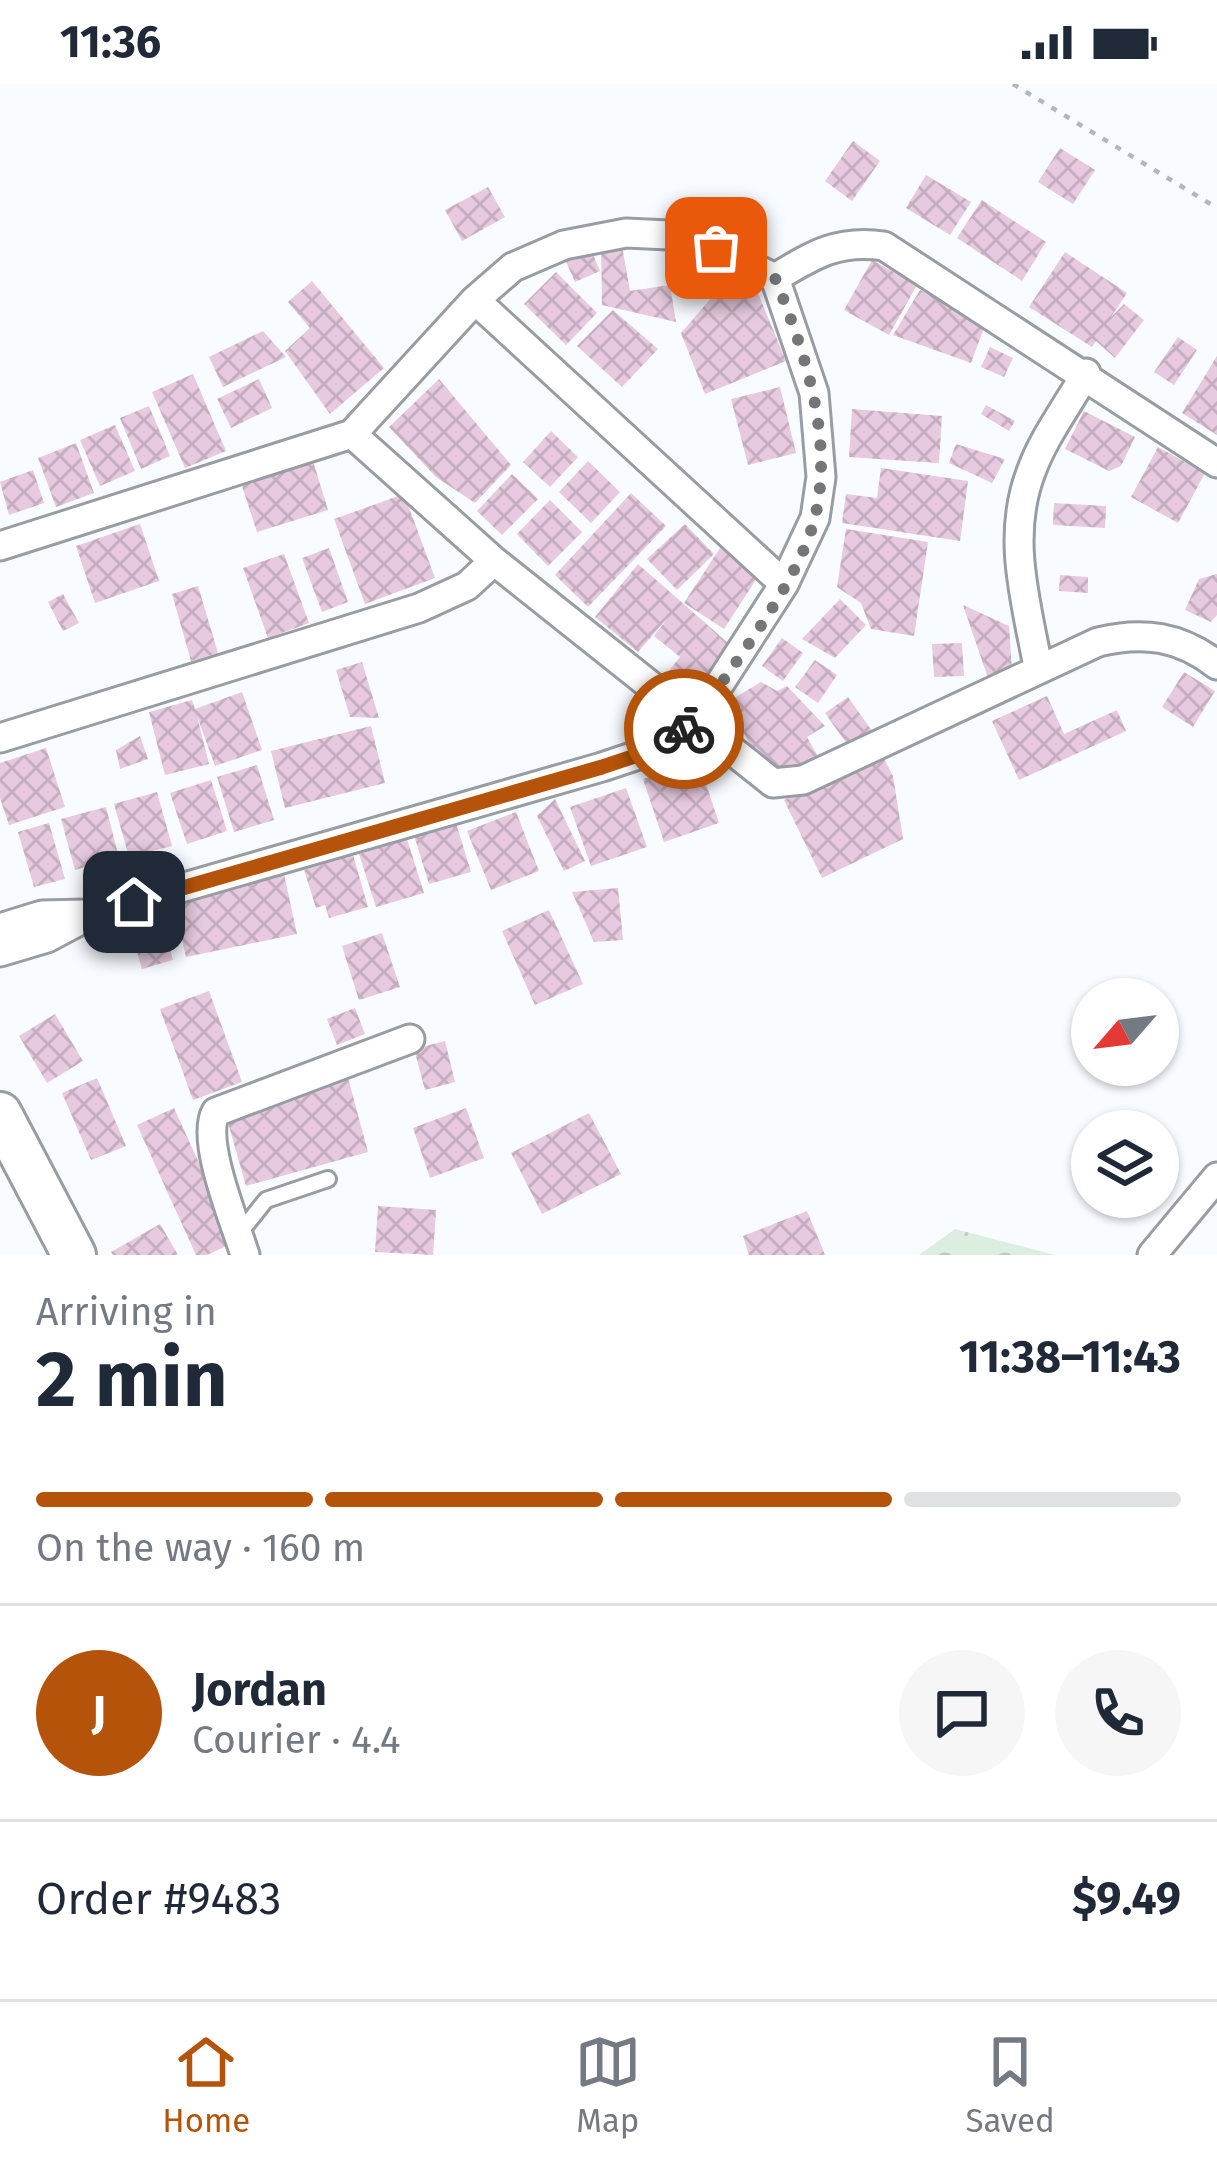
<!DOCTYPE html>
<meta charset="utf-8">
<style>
body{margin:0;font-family:"Fira Sans",sans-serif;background:#f6f6f7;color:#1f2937;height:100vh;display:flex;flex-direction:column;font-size:45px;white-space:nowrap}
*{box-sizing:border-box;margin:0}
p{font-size:39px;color:#747a83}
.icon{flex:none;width:66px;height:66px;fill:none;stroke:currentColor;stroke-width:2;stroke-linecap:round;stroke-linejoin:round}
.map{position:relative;height:1171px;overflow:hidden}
.drawer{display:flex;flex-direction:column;background:#fff;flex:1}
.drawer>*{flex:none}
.needle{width:78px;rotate:242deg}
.tools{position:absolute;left:1071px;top:894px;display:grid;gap:24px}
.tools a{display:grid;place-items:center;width:108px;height:108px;border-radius:50%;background:#fff;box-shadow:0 3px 9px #0004;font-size:60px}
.pin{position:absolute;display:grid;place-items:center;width:102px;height:102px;color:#fff;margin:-51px;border-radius:24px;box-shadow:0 6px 18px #0006}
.courier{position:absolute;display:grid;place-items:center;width:120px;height:120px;margin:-60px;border:9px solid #b45309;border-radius:50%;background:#fff;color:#222;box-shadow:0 3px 15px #0007}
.overview em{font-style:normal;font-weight:700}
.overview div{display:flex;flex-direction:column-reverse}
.overview{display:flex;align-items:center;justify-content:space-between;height:204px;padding:0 36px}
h1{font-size:78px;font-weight:700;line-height:90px}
.bar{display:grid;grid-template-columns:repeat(4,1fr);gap:18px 12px;align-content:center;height:144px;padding:0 36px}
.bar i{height:15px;border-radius:9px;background:#e0e1e3}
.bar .current{background:#b45309}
.bar p{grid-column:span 4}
.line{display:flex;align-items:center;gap:30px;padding:0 36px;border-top:3px solid #e0e1e3}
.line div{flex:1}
.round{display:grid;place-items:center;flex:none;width:126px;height:126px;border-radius:63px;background:#f6f6f7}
.status{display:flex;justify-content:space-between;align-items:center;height:84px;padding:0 60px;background:#fff;direction:ltr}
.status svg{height:33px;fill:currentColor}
.dock{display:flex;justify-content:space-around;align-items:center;height:168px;border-top:3px solid #e0e1e3;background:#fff;font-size:33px;color:#747a83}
.dock a{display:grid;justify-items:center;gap:6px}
.dock .current{color:#b45309}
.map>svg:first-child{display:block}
.forest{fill:url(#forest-crowns)}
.building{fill:url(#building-cross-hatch)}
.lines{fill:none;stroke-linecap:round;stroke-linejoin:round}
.lane-casing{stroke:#989da3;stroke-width:20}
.street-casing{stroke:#989da3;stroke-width:33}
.primary-casing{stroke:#989da3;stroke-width:48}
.path{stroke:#b4b6ba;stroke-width:4.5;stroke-dasharray:6 9;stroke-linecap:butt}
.lane{stroke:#fff;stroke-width:14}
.street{stroke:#fff;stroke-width:27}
.primary{stroke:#fff;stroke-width:42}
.done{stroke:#747679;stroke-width:12;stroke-dasharray:0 21.6}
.route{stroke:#b45309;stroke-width:15}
</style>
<div class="status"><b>11:36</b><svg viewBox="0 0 49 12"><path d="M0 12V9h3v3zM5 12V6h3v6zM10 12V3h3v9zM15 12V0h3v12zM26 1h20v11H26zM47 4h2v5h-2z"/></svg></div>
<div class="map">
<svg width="1217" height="1171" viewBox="0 0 1217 1171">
<defs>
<pattern id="forest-crowns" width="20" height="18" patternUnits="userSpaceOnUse" patternTransform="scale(3)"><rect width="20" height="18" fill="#dbeedf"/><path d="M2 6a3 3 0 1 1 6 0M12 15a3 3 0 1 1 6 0" fill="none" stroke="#bcccc0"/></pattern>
<pattern id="building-cross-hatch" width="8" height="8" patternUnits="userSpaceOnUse" patternTransform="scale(3)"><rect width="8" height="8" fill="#e7cadf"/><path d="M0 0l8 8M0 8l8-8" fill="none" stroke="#c6aec0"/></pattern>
</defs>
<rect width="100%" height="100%" fill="#f8fbff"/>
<path class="forest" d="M955 1145 1055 1171H919Z"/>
<path class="building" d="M853 57 880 77 852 117 825 97Z
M1060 64 1095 86 1073 120 1038 98Z
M926 91 971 118 950 151 906 124Z
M488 103 505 133 462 157 445 126Z
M982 116 1046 158 1022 197 957 154Z
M693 159 739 177 727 188 721 200 732 184 755 202 786 277 705 310 681 249 719 205 684 181Z
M589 161 600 187 575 198 564 173Z
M601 162H622L630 207 670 201 676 238 602 221Z
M1065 168 1127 209 1111 233 1124 220 1144 236 1115 274 1096 257 1092 263 1029 223Z
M872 176 917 201 889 251 844 226Z
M556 188 597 229 566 261 524 220Z
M312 197 384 284 330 330 285 267 310 244 288 218Z
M920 206 988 233 971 279 893 251Z
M613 226 658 265 622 303 577 262Z
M263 247 286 273 223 303 209 273Z
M1178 253 1197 266 1174 301 1154 288Z
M990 263 1013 274 1004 293 981 283Z
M1217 272V351L1182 329Z
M193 290 226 367 185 384 152 308Z
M259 295 272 324 231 344 217 315Z
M439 295 511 381 475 419 436 393 389 343Z
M780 303 796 369 748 381 731 315Z
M986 321 1015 337 1009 347 981 330Z
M149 322 170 372 141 385 120 334Z
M852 325 942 332 939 379 849 373Z
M1084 327 1135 353 1121 382 1109 387 1065 365Z
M115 341 135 387 100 402 80 356Z
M551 347 578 373 550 403 523 378Z
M76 359 94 409 56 423 38 374Z
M956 360 1005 375 992 399 949 379Z
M1158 363 1205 389 1178 439 1131 413Z
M313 377 328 426 257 448 241 399Z
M588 377 620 408 591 439 559 408Z
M881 384 968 397 960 457 842 439 846 410 877 414Z
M33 386 44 419 9 431 0 398Z
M512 390 538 415 502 451 477 427Z
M631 409 666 442 588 523 555 491Z
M404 410 435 494 365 520 334 435Z
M550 416 582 448 548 482 517 450Z
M1054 419 1106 422 1105 444 1053 441Z
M140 440 159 497 95 519 76 462Z
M685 440 714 470 677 506 647 475Z
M846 445 928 458 914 552 871 545 861 519 837 503Z
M329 464 348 518 322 528 302 474Z
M720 464 759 491 724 545 684 519Z
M284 470 309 539 268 554 243 484Z
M638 480 736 566 692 622 661 597 680 573 654 552 669 532 638 568 595 533Z
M1217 490V531L1211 538 1185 526 1199 495Z
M1060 491 1088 493V509L1059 507Z
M198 502 218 569 191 577 172 510Z
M63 510 79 539 63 547 48 518Z
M840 515 866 541 835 574 802 555Z
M963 521 1009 542 1012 586 988 594Z
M782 554 803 569 783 597 762 582Z
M962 559 964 592 934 593 932 560Z
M815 576 837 591 818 619 795 603Z
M362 578 379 634 350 633 336 586Z
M1184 588 1215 607 1193 643 1162 623Z
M761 598 777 607 787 602 825 642 807 653 817 671 772 698 726 619Z
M242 608 262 666 215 682 197 632 209 680 165 691 149 628 192 616 195 625Z
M1047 612 1064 650 1117 626 1126 647 1019 696 992 637Z
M848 613 872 647 849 663 825 629Z
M371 642 385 699 285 724 271 667Z
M140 652 148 675 120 685 116 666Z
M46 664 65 723 9 741 0 714V679Z
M881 669 893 692 903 755 822 794 784 716Z
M698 676 719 739 664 758 643 695Z
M257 681 274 736 234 748 217 693Z
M211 696 227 747 187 760 170 709Z
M626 704 647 763 591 782 570 723Z
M157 708 172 762 129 773 114 720Z
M555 715 585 777 564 787 537 732Z
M106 723 119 774 75 786 61 735Z
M516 728 539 787 491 806 467 747Z
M455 736 471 788 429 800 413 748Z
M49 739 65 795 34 803 18 748Z
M407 755 424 809 376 823 359 770Z
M353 771 368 823 329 834 325 821 316 824 304 786Z
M284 790 297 850 186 873 172 813Z
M618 804 623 856 594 858 572 808Z
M549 826 583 900 535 921 502 847Z
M161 835 173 876 142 885 130 844Z
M382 849 400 903 359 916 342 862Z
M209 907 242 998 193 1016 160 925Z
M355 924 365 950 337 961 327 935Z
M55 930 83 977 47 999 19 952Z
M445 957 455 998 425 1006 414 965Z
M97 994 126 1062 91 1076 62 1009Z
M348 994 368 1068 246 1102 225 1028Z
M174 1024 235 1158 207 1171H196L137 1041Z
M466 1024 484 1074 430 1094 413 1044Z
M589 1029 621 1090 542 1130 511 1069Z
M378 1122 436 1126 433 1171 375 1168Z
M807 1127 825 1171H749L743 1152Z
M160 1140 178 1171H113L111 1168Z"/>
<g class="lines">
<defs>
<path id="lane" d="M239 1150 266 1116 328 1095"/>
<path id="street" d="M775 194C813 171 838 155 884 162L1217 379
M475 216 784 500
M352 350 494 477 773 699 803 696 1098 558C1143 547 1180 552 1217 581
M0 462 352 350 475 216 513 183 564 161 626 149 690 152 775 194
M1038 583C1026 517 1006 453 1031 388 1043 354 1068 321 1086 289
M0 654 419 524 467 502 494 477
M0 844 42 831 84 830
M0 868 47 854 94 829 602 683 638 671 695 638 784 500 815 434 821 393 814 309 775 194
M245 1171C235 1138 200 1056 216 1028L410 955
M1152 1171 1217 1093"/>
<path id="primary" d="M0 1030 74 1171"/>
</defs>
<use href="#lane" class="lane-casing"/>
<use href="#street" class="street-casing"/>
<use href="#primary" class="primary-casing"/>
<path class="path" d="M1013 0 1217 124"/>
<use href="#lane" class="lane"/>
<use href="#street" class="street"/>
<use href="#primary" class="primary"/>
</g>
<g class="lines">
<path class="done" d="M684 645 695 638C733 579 801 497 816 429 833 350 804 266 775 194L716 164"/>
<path class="route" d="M134 818 602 683 638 671 684 645"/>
</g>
</svg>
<div class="tools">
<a><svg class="needle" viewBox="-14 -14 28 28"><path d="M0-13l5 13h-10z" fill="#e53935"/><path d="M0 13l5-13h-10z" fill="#747a83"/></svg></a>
<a><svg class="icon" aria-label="layers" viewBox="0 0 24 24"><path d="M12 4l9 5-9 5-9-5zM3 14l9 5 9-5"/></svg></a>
</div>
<div class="pin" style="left:716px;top:164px;background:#ea580c"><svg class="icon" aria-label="bag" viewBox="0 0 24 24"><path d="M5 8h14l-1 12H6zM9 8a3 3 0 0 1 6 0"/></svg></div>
<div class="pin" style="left:134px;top:818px;background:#1f2937"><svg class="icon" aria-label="home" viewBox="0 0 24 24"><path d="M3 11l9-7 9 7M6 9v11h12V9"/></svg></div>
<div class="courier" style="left:684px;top:645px"><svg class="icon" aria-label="bike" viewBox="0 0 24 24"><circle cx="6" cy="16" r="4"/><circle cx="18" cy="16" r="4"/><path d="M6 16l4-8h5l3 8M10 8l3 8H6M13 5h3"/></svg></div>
</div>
<section class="drawer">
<div class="overview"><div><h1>2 min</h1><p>Arriving in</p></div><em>11:38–11:43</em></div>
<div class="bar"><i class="current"></i><i class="current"></i><i class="current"></i><i></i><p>On the way · 160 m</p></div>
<div class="line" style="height:216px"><b class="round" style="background:#b45309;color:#fff">J</b><div><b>Jordan</b><p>Courier · 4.4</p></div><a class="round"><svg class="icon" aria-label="chat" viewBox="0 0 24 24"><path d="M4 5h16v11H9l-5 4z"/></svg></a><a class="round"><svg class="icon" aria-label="phone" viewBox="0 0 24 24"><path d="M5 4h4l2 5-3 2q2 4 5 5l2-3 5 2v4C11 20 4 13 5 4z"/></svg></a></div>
<div class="line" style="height:156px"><div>Order #9483</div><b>$9.49</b></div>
</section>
<nav class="dock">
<a class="current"><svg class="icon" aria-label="home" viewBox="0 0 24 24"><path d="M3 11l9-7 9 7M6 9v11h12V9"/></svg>Home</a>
<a><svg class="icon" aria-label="map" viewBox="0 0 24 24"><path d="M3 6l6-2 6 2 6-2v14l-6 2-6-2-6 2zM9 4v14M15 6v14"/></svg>Map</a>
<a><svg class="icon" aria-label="saved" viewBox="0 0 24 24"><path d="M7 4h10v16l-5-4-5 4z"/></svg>Saved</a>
</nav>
